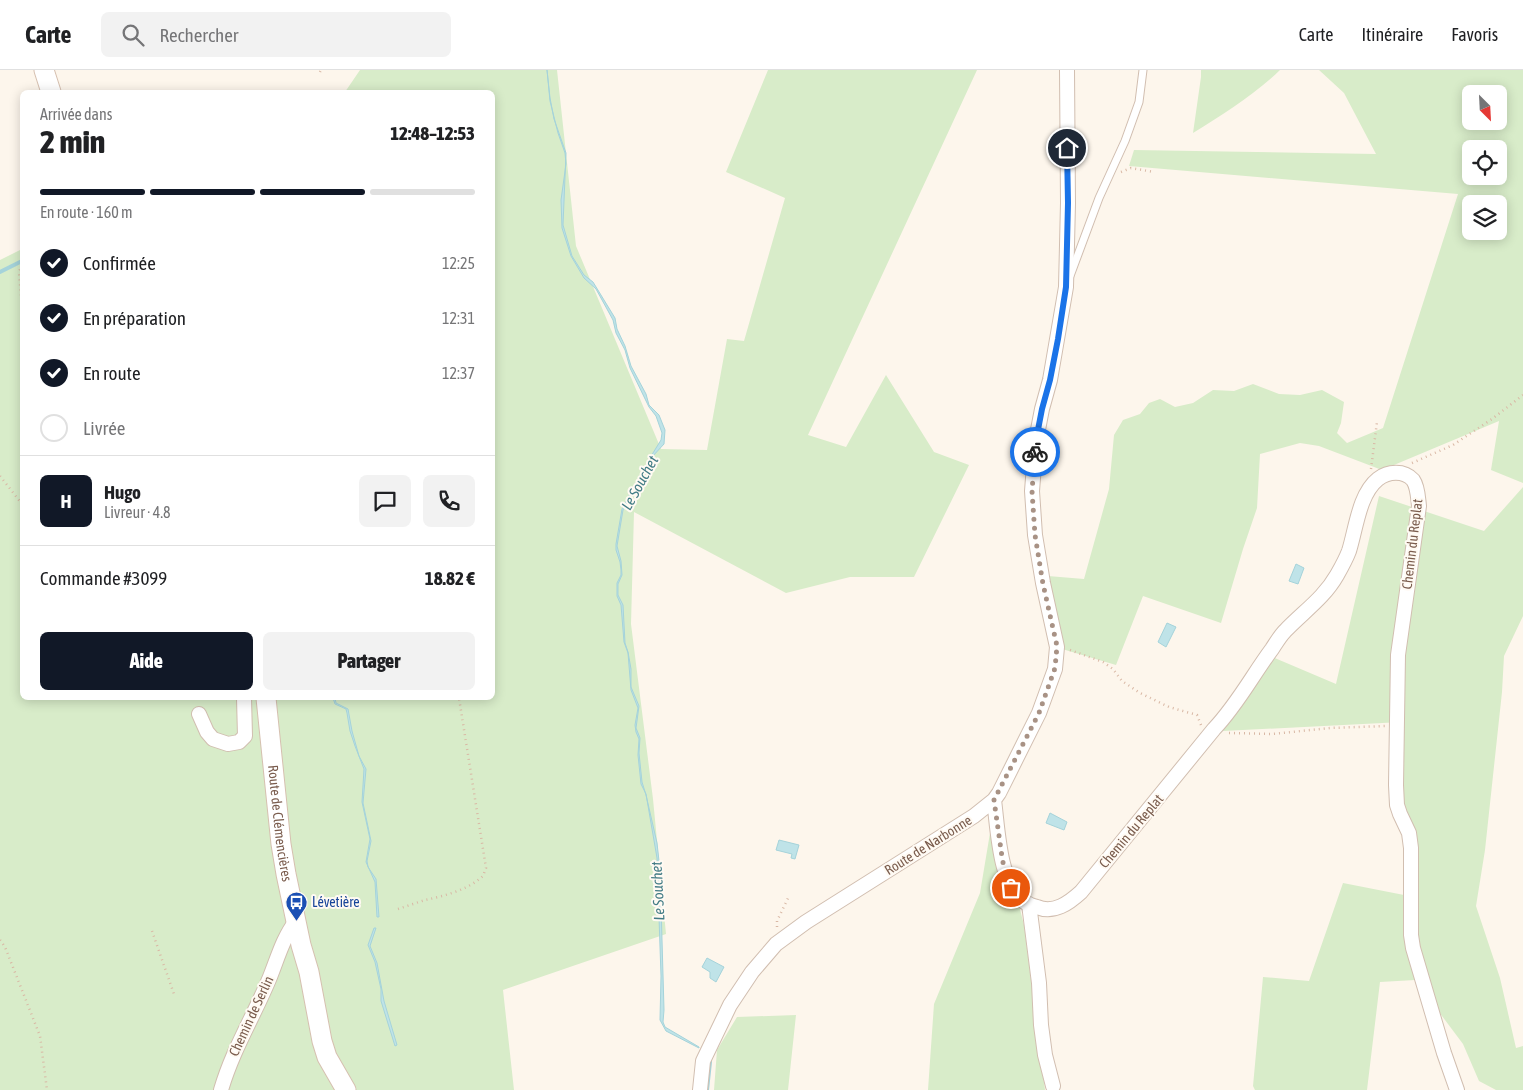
<!DOCTYPE html>
<html lang="fr">
<meta charset="utf-8">
<style>
body{margin:0;font-family:"Asap Condensed",sans-serif;background:#f2f2f2;color:#202124;height:100vh;display:flex;flex-direction:column;font-size:19px;white-space:nowrap}
*{box-sizing:border-box;margin:0}
p{font-size:16px;color:#757577}
.icon{flex:none;width:28px;height:28px;fill:none;stroke:currentColor;stroke-width:2;stroke-linecap:round;stroke-linejoin:round}
.map{position:relative;flex:1;overflow:hidden}
.sheet{position:absolute;left:20px;top:20px;width:475px;height:610px;display:flex;flex-direction:column;background:#fff;border-radius:8px;box-shadow:0 2px 12px #0003}
.sheet>*{flex:none}
.needle{width:32px;rotate:156deg}
.controls{position:absolute;left:1462px;top:15px;display:grid;gap:10px}
.controls a{display:grid;place-items:center;width:45px;height:45px;border-radius:8px;background:#fff;box-shadow:0 2px 12px #0003;font-size:25px}
.pin{position:absolute;display:grid;place-items:center;width:42px;height:42px;color:#fff;margin:-21px;border:2px solid #fff;border-radius:50%;box-shadow:0 1px 5px #0007}
.courier{position:absolute;display:grid;place-items:center;width:50px;height:50px;margin:-25px;border:4px solid #1a73e8;border-radius:50%;background:#fff;color:#222;box-shadow:0 1px 6px #0007}
.headline em{font-style:normal;font-weight:800}
.headline div{display:flex;flex-direction:column-reverse}
.headline{display:flex;align-items:center;justify-content:space-between;height:85px;padding:0 20px}
h1{font-size:32px;font-weight:800;line-height:38px}
.bar{display:grid;grid-template-columns:repeat(4,1fr);gap:8px 5px;align-content:center;height:60px;padding:0 20px}
.bar i{height:6px;border-radius:4px;background:#e0e0e0}
.bar .on{background:#111827}
.bar p{grid-column:span 4}
.line{display:flex;align-items:center;gap:12px;padding:0 20px;border-top:1px solid #e0e0e0}
.line div{flex:1}
.round{display:grid;place-items:center;flex:none;width:52px;height:52px;border-radius:8px;background:#f2f2f2}
ol{padding:0 20px;list-style:none}
li{display:flex;align-items:center;gap:15px;height:55px}
li p{margin-inline-start:auto}
li .icon{padding:5px;border-radius:50%;background:#111827;color:#fff;stroke-width:4}
li:last-child{color:#757577}
li i{width:28px;height:28px;border:2px solid #e0e0e0;border-radius:50%}
.button{display:flex;gap:10px;margin-top:auto;padding:10px 20px}
.button a{flex:1;height:58px;border-radius:8px;background:#111827;color:#fff;font-size:20px;font-weight:800;line-height:58px;text-align:center}
.button a+a{background:#f2f2f2;color:#202124}
header{display:flex;align-items:center;gap:30px;box-sizing:border-box;height:70px;padding:0 25px;background:#fff;border-bottom:1px solid #e0e0e0}
header strong{font-size:24px}
nav{display:flex;gap:28px;margin-inline-start:auto;font-size:18px}
.search{width:350px;height:45px;background:#f2f2f2;display:flex;align-items:center;gap:12px;box-sizing:border-box;padding:0 18px;border-radius:8px;color:#757577;font-size:19px}
.map>svg:first-child{display:block}
.green{fill:#d8ecc9;fill-rule:evenodd}
.water{fill:#bfe3e8;stroke:#a5d3da}
.lines{fill:none;stroke-linecap:round;stroke-linejoin:round}
.stream{stroke:#a5d3da;stroke-width:4}
.lane-casing{stroke:#d1beb0;stroke-width:9}
.street-casing{stroke:#d1beb0;stroke-width:16}
.secondary-casing{stroke:#d6c0b0;stroke-width:21}
.path{stroke:#d9b8a5;stroke-width:2.5;stroke-dasharray:1 4;stroke-linecap:butt}
.lane{stroke:#fff;stroke-width:7}
.street{stroke:#fff;stroke-width:14}
.secondary{stroke:#fff;stroke-width:19}
.done{stroke:#a89285;stroke-width:5;stroke-dasharray:0 9}
.route{stroke:#1a73e8;stroke-width:6}
.labels{text-anchor:middle;stroke-width:4;stroke-linejoin:round;paint-order:stroke}
.street-label{font-size:14px;fill:#7a5c4d;stroke:#fffaf3}
.transit-label{font-size:14px;fill:#164399;stroke:#fffaf3;text-anchor:start}
.water-label{font-size:15px;font-style:italic;fill:#437c86;stroke:#fffaf3}
</style>
<header>
<strong>Carte</strong>
<div class="search"><svg class="icon" aria-label="search" viewBox="0 0 24 24"><circle cx="10" cy="10" r="6"/><path d="M15 15l6 6"/></svg>Rechercher</div>
<nav><a>Carte</a><a>Itinéraire</a><a>Favoris</a></nav>
</header>
<div class="map">
<svg width="1523" height="1020" viewBox="0 0 1523 1020">
<rect width="100%" height="100%" fill="#fdf6ec"/>
<path class="green" d="M360 0H557L576 176 661 379 707 380 727 269 744 271 785 128 726 102 768 0H977L808 365 846 377 886 305 934 382 969 395 914 507H850L786 523 634 442 631 554 653 729 666 864 503 920 514 1020H0V190L22 179V628H492V22H345Z
M1201 0H1280C1254 25 1223 44 1193 63L1201 7Z
M1319 0H1523V413L1491 400 1499 351 1382 400 1319 376 1300 373 1260 384 1257 438 1243 479 1221 553 1143 526 1116 595 1052 576 1036 505 1084 509 1109 419 1114 365 1123 350 1140 344 1149 333 1160 329 1175 337 1193 333 1213 320 1234 321 1253 314 1279 324 1300 325 1322 320 1344 332 1341 353 1337 363 1347 373 1383 358 1458 124 1129 96 1134 80 1376 84 1344 23ZM1471 24H1499V51H1471ZM1471 79H1499V106H1471ZM1471 134H1499V161H1471Z
M1523 417V546L1504 586 1502 622 1485 780 1476 836 1500 908 1516 978 1523 976V1020H1496L1479 1011 1463 974 1415 910 1380 912 1367 1020H1255L1253 1016 1263 907 1309 911 1343 813 1404 825 1402 652 1223 661 1270 586 1336 614 1379 426 1484 461Z
M994 739 1024 855 1045 1020H928L934 934 980 823Z
M796 945 788 1020H714L717 980 737 947Z"/>
<path class="water" d="M547 0 550 28 554 49 566 83 563 155 572 186 584 205 593 212 615 248 617 259 625 276 631 296 646 324 649 335 659 345 665 360 664 374 651 388 645 404 634 419 623 440 617 476 621 491 622 505 618 514V525L623 535 625 573 628 582 631 599V617L639 636 636 658 640 668 639 683 642 712 646 725 657 773 660 800 664 940 663 952 665 957 699 977V978L666 961 660 950 661 906 657 788 646 724 641 714 638 685 639 669 636 662 635 655 638 638 631 620 628 583 624 572 621 535 617 526V513L621 505V500L620 492 616 480V474L622 439 633 418 639 411 645 401 648 391 661 370 662 363 656 346 649 337 630 298 625 280 616 263 613 250 596 219 584 208 571 186 562 158 561 130 566 94 565 83 558 63 550 31Z
M1296 494 1304 498 1298 514 1289 511Z
M1167 553 1176 557 1166 577 1158 572Z
M333 628H335L336 633 348 639 352 661 359 686 366 699 363 733 371 771 367 791 368 797 376 809 379 847H377L375 812 366 792 370 769 362 732 364 699 355 676 350 661 347 643 346 639 335 634Z
M1050 743 1067 752 1064 760 1046 753Z
M779 770 799 775 795 789 791 788 792 784 776 780Z
M374 858H376L370 876 377 893 384 931 397 975 395 976 381 931V919L375 892 368 875Z
M707 888 724 897 716 912 710 908V902L702 897Z"/>
<g class="lines">
<path class="stream" d="M0 202 22 191
M707 1020 710 992"/>
<defs>
<path id="lane" d="M1070 206 1099 128 1125 71 1139 32 1143 0"/>
<path id="street" d="M199 644 207 662 213 669 228 674 239 672 245 666 244 628
M994 730C998 759 999 817 1026 833 1029 835 1034 836 1037 837 1054 844 1069 833 1081 822L1214 659C1237 635 1252 606 1272 579 1276 573 1280 566 1285 561 1303 542 1324 528 1337 505 1341 498 1346 489 1349 481 1356 459 1359 424 1378 409 1388 401 1404 400 1413 410 1418 417 1418 428 1419 436L1398 585 1396 715 1397 735 1400 744 1409 763 1411 778V865L1413 878 1444 983 1457 1020
M1029 834 1039 913 1041 955 1045 985 1053 1016
M221 1020C233 979 254 946 270 907 278 887 283 868 296 851
M700 1020 703 991 730 935 752 902 776 874 806 852 974 746 994 730 999 723 1039 643 1055 599 1057 577 1043 513 1035 465 1032 421 1036 370 1042 339 1050 310 1066 217 1068 133 1067 0"/>
<g id="secondary">
<path d="M44 0 51 22"/>
<path id="s1" d="M266 628 281 774 286 804 301 875 309 902 322 971 327 987 346 1020"/>
</g>
</defs>
<use href="#lane" class="lane-casing"/>
<use href="#street" class="street-casing"/>
<use href="#secondary" class="secondary-casing"/>
<path class="path" d="M320 2 321 0
M1121 102 1131 98 1154 102
M22 195 19 202 22 238
M1412 393 1453 375 1492 349 1523 325
M1371 399 1377 352
M0 406 22 434
M1070 580 1103 592 1113 599 1122 611 1140 623 1169 637 1197 645 1201 655
M1229 663 1272 664 1330 658 1385 656
M398 839C407 836 416 833 425 830 444 826 468 820 483 806L486 798 459 628
M777 857V851L789 826
M152 861 175 927
M0 870 5 877 40 966 47 1020"/>
<use href="#lane" class="lane"/>
<use href="#street" class="street"/>
<use href="#secondary" class="secondary"/>
</g>
<g class="lines">
<path class="done" d="M1011 818 1006 808 1002 787 994 730 1039 643 1055 598 1057 576 1043 514 1035 465 1032 421 1035 382"/>
<path class="route" d="M1035 382 1036 370 1042 339 1050 310 1058 269 1066 217 1068 133 1067 78"/>
</g>
<defs>
<symbol id="bus-pin" viewBox="-11 -11 22 30"><path d="M0 17L-7.5 6A9.5 9.5 0 1 1 7.5 6Z" fill="#1a4fb4" stroke="#fffaf3"/><path d="M-5-6H5V4H4V6H2V4H-2V6H-4V4H-5ZM-3.5-4V0h7V-4ZM-3.5 1.2v1.5H-2V1.2ZM2 1.2v1.5H3.5V1.2Z" fill="#fff"/></symbol>
</defs>
<g fill-rule="evenodd">
<use href="#bus-pin" x="284" y="820" width="25" height="34"/>
</g>
<g class="labels">
<g class="street-label">
<text transform="translate(1412 474) rotate(-83)" y="5">Chemin du Replat</text>
<text dy="5" stroke="none"><textPath href="#s1" startOffset="126">Route de Clémencières</textPath></text>
<text transform="translate(1131 761) rotate(-50)" y="5">Chemin du Replat</text>
<text transform="translate(928 775) rotate(-32)" y="5">Route de Narbonne</text>
<text transform="translate(251 946) rotate(-65)" y="5">Chemin de Serlin</text>
</g>
<g class="transit-label">
<text x="312" y="837">Lévetière</text>
</g>
<g class="water-label">
<text transform="translate(640 413) rotate(-61)" y="5">Le Souchet</text>
<text transform="translate(658 821) rotate(-93)" y="5">Le Souchet</text>
</g>
</g>
</svg>
<div class="controls">
<a><svg class="needle" viewBox="-14 -14 28 28"><path d="M0-13l5 13h-10z" fill="#e53935"/><path d="M0 13l5-13h-10z" fill="#757577"/></svg></a>
<a><svg class="icon" aria-label="locate" viewBox="0 0 24 24"><circle cx="12" cy="12" r="6"/><path d="M12 2v4M12 18v4M2 12h4M18 12h4"/></svg></a>
<a><svg class="icon" aria-label="layers" viewBox="0 0 24 24"><path d="M12 4l9 5-9 5-9-5zM3 14l9 5 9-5"/></svg></a>
</div>
<div class="pin" style="left:1011px;top:818px;background:#ea580c"><svg class="icon" aria-label="bag" viewBox="0 0 24 24"><path d="M5 8h14l-1 12H6zM9 8a3 3 0 0 1 6 0"/></svg></div>
<div class="pin" style="left:1067px;top:78px;background:#1f2937"><svg class="icon" aria-label="home" viewBox="0 0 24 24"><path d="M3 11l9-7 9 7M6 9v11h12V9"/></svg></div>
<div class="courier" style="left:1035px;top:382px"><svg class="icon" aria-label="bike" viewBox="0 0 24 24"><circle cx="6" cy="16" r="4"/><circle cx="18" cy="16" r="4"/><path d="M6 16l4-8h5l3 8M10 8l3 8H6M13 5h3"/></svg></div>
<section class="sheet">
<div class="headline"><div><h1>2 min</h1><p>Arrivée dans</p></div><em>12:48–12:53</em></div>
<div class="bar"><i class="on"></i><i class="on"></i><i class="on"></i><i></i><p>En route · 160 m</p></div>
<ol>
<li><svg class="icon" aria-label="check" viewBox="0 0 24 24"><path d="M5 12l5 5 9-10"/></svg>Confirmée<p>12:25</p></li>
<li><svg class="icon" aria-label="check" viewBox="0 0 24 24"><path d="M5 12l5 5 9-10"/></svg>En préparation<p>12:31</p></li>
<li><svg class="icon" aria-label="check" viewBox="0 0 24 24"><path d="M5 12l5 5 9-10"/></svg>En route<p>12:37</p></li>
<li><i></i>Livrée</li>
</ol>
<div class="line" style="height:90px"><b class="round" style="background:#111827;color:#fff">H</b><div><b>Hugo</b><p>Livreur · 4.8</p></div><a class="round"><svg class="icon" aria-label="chat" viewBox="0 0 24 24"><path d="M4 5h16v11H9l-5 4z"/></svg></a><a class="round"><svg class="icon" aria-label="phone" viewBox="0 0 24 24"><path d="M5 4h4l2 5-3 2q2 4 5 5l2-3 5 2v4C11 20 4 13 5 4z"/></svg></a></div>
<div class="line" style="height:65px"><div>Commande #3099</div><b>18.82 €</b></div>
<div class="button"><a>Aide</a><a>Partager</a></div>
</section>
</div>
